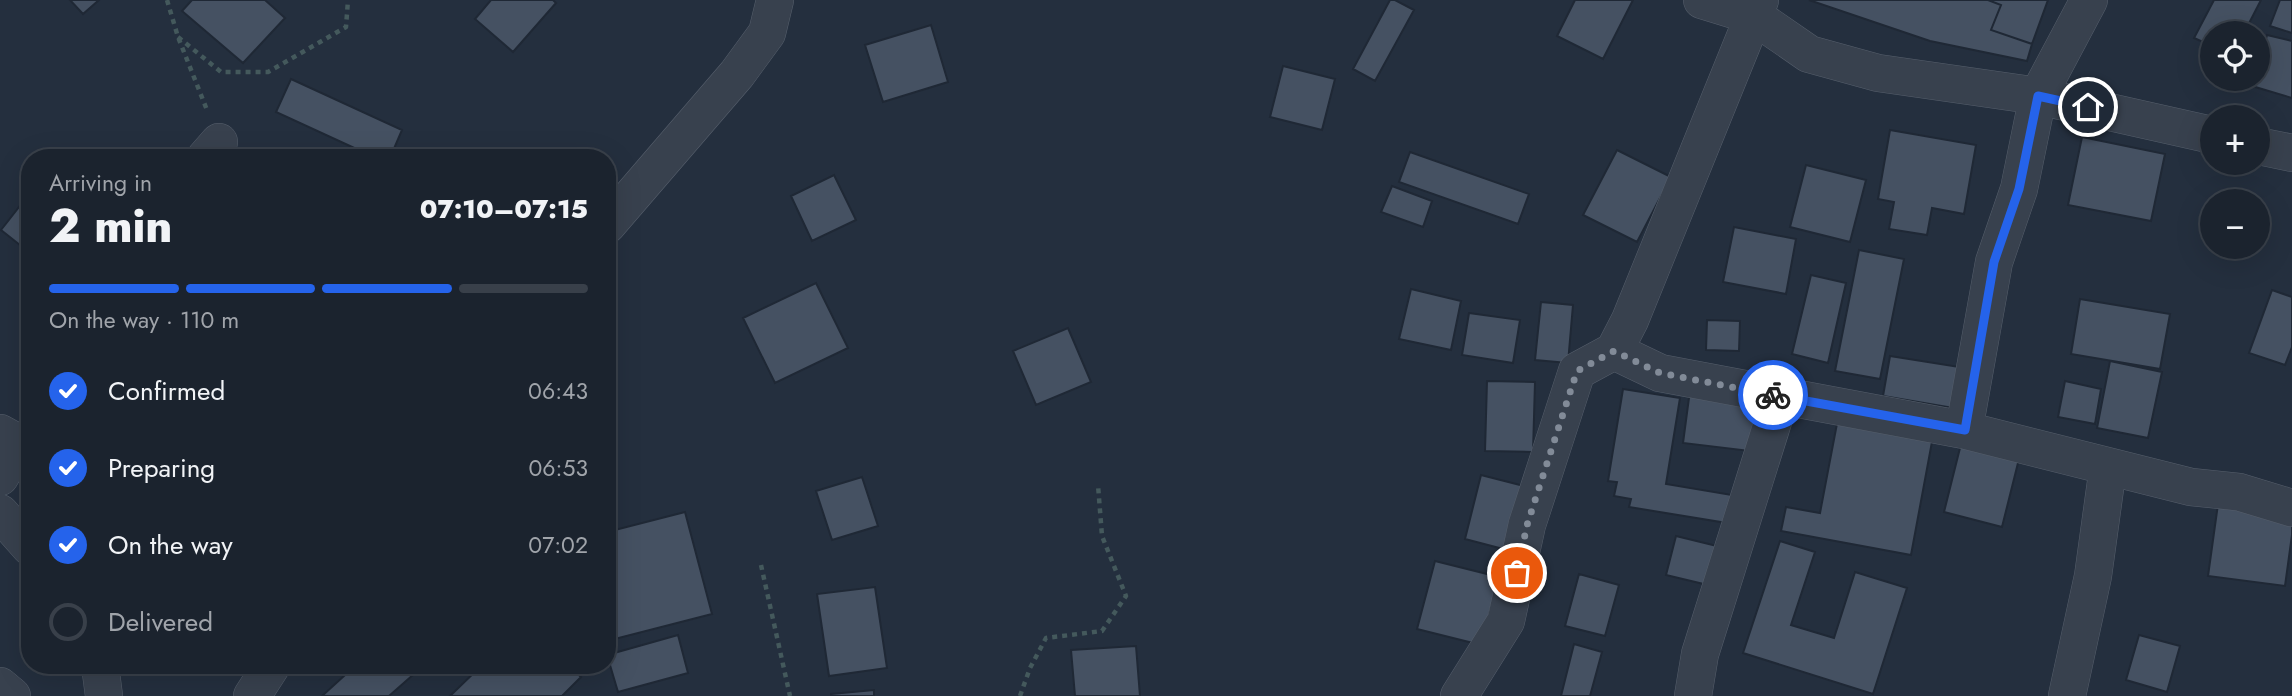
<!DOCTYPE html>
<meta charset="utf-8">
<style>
body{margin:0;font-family:Jost,sans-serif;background:#242b36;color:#f1f3f6;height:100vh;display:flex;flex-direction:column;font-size:26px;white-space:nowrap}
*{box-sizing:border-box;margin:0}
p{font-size:23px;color:#a0a4aa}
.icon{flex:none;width:38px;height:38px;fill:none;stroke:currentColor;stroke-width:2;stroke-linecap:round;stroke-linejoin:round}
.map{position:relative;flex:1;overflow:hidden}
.sheet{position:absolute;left:21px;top:149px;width:595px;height:525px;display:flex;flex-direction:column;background:#1b232e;border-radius:28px;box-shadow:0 7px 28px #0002,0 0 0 2px #39404a}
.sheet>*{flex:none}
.tools{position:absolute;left:2200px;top:21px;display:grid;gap:14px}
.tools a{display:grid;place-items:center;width:70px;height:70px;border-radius:50%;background:#1b232e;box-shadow:0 7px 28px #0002,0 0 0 2px #39404a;font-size:35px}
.pin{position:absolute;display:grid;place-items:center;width:60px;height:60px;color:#fff;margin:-30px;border:4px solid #fff;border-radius:50%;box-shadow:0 2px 7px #0007}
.courier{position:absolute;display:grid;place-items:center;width:70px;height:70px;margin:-35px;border:5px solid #2563eb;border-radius:50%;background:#fff;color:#222;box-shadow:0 2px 9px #0007}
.summary em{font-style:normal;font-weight:800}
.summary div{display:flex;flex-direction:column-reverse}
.summary{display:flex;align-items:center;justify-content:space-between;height:119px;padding:0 28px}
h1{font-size:46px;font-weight:800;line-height:52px}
.bar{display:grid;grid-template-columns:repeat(4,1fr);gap:10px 7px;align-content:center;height:84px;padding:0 28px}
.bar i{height:9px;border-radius:5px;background:#39404a}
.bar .on{background:#2563eb}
.bar p{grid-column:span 4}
ol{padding:0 28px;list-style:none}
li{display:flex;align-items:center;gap:21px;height:77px}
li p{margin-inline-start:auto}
li .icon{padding:7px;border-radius:50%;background:#2563eb;color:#fff;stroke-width:4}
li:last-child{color:#a0a4aa}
li i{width:38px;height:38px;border:4px solid #39404a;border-radius:50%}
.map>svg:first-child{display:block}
.building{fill:#455162;stroke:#1f2835;stroke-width:2}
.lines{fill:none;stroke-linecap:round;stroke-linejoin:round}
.minor-casing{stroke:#565f6c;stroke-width:38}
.path{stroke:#44595c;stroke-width:4.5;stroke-dasharray:5 5;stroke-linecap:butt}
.minor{stroke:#38414e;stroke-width:37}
.done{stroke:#828b98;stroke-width:7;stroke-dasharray:0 12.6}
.route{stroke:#2563eb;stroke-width:9}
</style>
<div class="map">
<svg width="2292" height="696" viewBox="0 0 2292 696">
<rect width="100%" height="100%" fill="#242f3e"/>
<path class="building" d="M70 0H99L83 14Z
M192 0H265L285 18 243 63 182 11Z
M491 0H553L556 3 513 52 475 19Z
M1390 0H1395L1414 10 1375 81 1353 69Z
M1575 0H1633L1603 59 1557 36Z
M1809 0H1988L2001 5 1991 30 2032 44 2027 61 1930 41Z
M1988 0H2048L2032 44 1991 30 2001 5Z
M2214 0H2261L2244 33H2212V46L2194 38Z
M2280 0H2292V33L2270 26Z
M931 25 948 82 883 102 865 45Z
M2267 35 2292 41V98L2252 86 2255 79H2258V69Z
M1283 66 1335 79 1322 130 1270 117Z
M291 79 402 130 390 158H376L276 112Z
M1890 130 1976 145 1964 214 1932 208 1927 235 1889 229 1894 202 1878 199Z
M2082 137 2165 154 2151 221 2068 205Z
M1617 150 1671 177 1637 242 1583 215Z
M1410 152 1529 194 1518 224 1399 182Z
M1806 165 1866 180 1850 242 1790 227Z
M834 175 856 220 812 241 791 196Z
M1392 186 1432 201 1423 227 1381 212Z
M30 193V253L1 230Z
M1734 227 1796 239 1786 294 1723 282Z
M1859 250 1904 259 1880 379 1835 371Z
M1811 275 1846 283 1828 363 1792 354Z
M816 283 848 348 775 383 743 318Z
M1411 289 1461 301 1451 350 1399 339Z
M2272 290 2292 297V347L2285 365 2249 353Z
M2080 299 2170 314 2160 369 2071 354Z
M1541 302 1573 305 1568 363 1535 360Z
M1469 313 1520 320 1513 363 1462 355Z
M1707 320 1740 321 1739 351 1706 350Z
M1068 328 1091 382 1036 405 1013 351Z
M1890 356 1972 369 1965 410 1883 396Z
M2110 361 2162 372 2148 438 2097 428Z
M1487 381 1535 382 1533 452 1485 451Z
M2065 381 2101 389 2095 424 2058 417Z
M1623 389 1680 398 1666 484 1732 495 1727 523 1629 507 1631 499 1614 496 1617 482 1608 481Z
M1690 390 1765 398 1758 452 1683 443Z
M1839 413 1934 431 1911 555 1781 531 1786 507 1820 513Z
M1961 444 2019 459 2002 527 1944 512Z
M1481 475 1524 486 1507 550 1465 539Z
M862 477 878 526 832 540 816 491Z
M2218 504 2292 513V535L2285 586 2208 576Z
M685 512 712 614 607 641V532Z
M1676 536 1721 547 1712 586 1666 575Z
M1780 541 1815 552 1791 625 1834 638 1855 572 1907 588 1873 694 1743 653Z
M1435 561 1499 577 1481 645 1417 629Z
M1579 574 1619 585 1605 636 1565 626Z
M875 587 887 668 829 676 817 594Z
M678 635 688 673 618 692 607 655Z
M2139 635 2180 646 2167 692 2126 680Z
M1574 644 1602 652 1590 696H1561Z
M1136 646 1140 696H1075L1071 650Z
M356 665H405L414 674 389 696H322Z
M482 665H568L581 677 562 696H450Z
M874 690V696H831V694Z"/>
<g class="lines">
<defs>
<path id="minor" d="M1702 0 1754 16 1809 54 1878 73 2038 96 2212 135
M2258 146 2292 153
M205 158 219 142
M607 225 737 74 767 33 775 0
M1614 351 1660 373 1964 430 2191 487 2239 492 2292 508
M1964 430 1994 262 2019 189 2038 96 2089 0
M0 433 20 444 0 477
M0 513 30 547
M100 665 104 696
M0 686 12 696
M252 696 272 665
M1459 696 1506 621 1527 525 1577 371 1614 351 1630 320 1760 0
M1693 696 1700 654 1781 396
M2067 696 2093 576 2108 467"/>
</defs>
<use href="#minor" class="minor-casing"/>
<path class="path" d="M167 0 178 37 207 110
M178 37 221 72H268L346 27 348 0
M761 565 790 696
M1020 696 1030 668 1046 638 1102 631 1126 596 1102 536 1098 485"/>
<use href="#minor" class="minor"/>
</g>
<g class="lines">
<path class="done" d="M1517 573 1527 525 1577 371 1614 351 1660 373 1773 395"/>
<path class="route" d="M1773 395 1965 430 1994 262 2019 189 2038 96 2088 107"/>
</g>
</svg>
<div class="tools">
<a><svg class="icon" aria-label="locate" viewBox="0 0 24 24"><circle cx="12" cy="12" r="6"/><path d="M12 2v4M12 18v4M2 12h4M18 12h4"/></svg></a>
<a>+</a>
<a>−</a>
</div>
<div class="pin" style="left:1517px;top:573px;background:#ea580c"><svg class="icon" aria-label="bag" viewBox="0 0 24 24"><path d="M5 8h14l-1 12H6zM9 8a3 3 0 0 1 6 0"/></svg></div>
<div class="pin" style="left:2088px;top:107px;background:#1f2937"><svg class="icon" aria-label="home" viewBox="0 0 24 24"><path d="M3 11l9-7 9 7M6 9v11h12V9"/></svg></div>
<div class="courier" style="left:1773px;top:395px"><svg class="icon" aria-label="bike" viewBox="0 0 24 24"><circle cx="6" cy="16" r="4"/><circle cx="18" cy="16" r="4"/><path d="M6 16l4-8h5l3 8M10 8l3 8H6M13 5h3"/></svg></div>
<section class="sheet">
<div class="summary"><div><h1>2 min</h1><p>Arriving in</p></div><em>07:10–07:15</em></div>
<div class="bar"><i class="on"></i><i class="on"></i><i class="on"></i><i></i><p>On the way · 110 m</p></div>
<ol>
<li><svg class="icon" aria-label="check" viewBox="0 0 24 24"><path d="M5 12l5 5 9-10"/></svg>Confirmed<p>06:43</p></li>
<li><svg class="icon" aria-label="check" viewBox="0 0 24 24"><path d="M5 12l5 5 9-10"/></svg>Preparing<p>06:53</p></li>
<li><svg class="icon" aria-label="check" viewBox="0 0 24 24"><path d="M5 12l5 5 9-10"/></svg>On the way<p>07:02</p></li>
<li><i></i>Delivered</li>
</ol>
</section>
</div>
